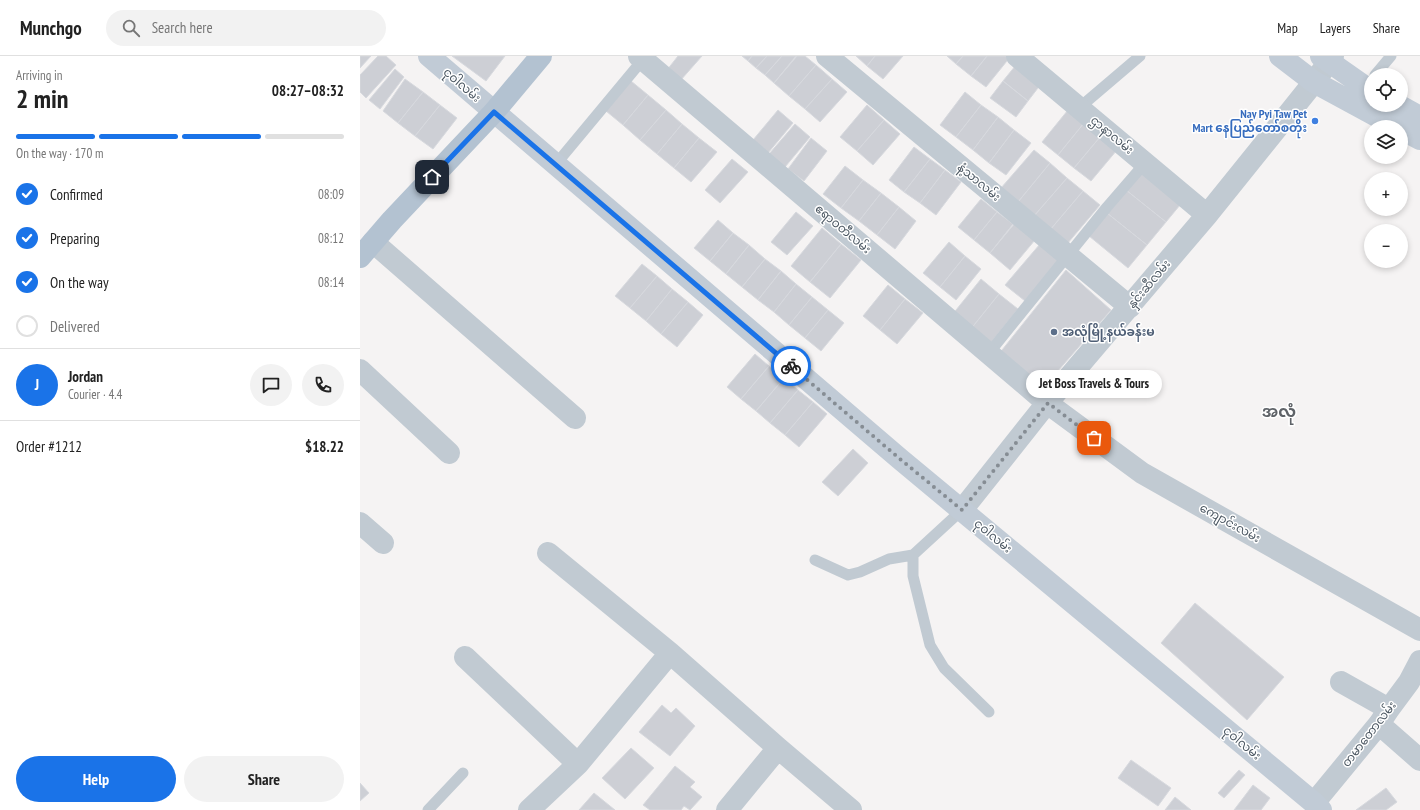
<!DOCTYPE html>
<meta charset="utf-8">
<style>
body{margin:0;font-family:"PT Sans Narrow","Noto Sans Myanmar",sans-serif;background:#f2f2f2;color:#222;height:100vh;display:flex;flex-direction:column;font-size:15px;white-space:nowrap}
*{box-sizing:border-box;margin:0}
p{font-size:13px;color:#767676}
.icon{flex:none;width:22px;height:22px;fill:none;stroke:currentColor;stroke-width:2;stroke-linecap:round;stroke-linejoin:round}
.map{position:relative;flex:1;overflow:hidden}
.drawer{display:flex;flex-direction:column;background:#fff;width:360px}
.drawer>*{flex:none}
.fabs{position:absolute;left:1004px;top:12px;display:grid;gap:8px}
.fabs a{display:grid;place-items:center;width:44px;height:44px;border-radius:50%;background:#fff;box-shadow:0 2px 6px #0003;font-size:20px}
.pin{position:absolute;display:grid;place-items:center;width:34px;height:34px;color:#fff;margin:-17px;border-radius:8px;box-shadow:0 2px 6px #0006}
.courier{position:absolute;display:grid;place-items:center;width:40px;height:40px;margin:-20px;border:3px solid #1a73e8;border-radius:50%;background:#fff;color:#222;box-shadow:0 1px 5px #0007}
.bubble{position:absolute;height:28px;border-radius:14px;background:#fff;box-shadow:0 2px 6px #0003;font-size:13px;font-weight:800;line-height:28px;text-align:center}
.overview em{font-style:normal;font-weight:800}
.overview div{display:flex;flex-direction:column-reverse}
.overview{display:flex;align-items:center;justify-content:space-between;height:68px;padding:0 16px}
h1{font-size:26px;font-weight:800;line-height:30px}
.bar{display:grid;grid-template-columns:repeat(4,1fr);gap:6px 4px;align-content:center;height:48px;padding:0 16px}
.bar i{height:5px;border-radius:3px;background:#e0e0e0}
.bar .selected{background:#1a73e8}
.bar p{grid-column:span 4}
.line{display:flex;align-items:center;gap:10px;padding:0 16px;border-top:1px solid #e0e0e0}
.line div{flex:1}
.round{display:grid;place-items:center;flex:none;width:42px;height:42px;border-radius:21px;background:#f2f2f2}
ol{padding:0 16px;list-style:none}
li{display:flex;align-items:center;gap:12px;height:44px}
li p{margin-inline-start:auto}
li .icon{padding:4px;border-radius:50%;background:#1a73e8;color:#fff;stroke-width:4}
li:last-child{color:#767676}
li i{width:22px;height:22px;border:2px solid #e0e0e0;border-radius:50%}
.primary-button{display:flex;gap:8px;margin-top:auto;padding:8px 16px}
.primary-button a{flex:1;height:46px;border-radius:24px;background:#1a73e8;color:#fff;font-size:16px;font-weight:800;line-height:46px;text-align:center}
.primary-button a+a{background:#f2f2f2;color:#222}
header{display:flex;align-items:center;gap:24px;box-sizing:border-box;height:56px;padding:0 20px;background:#fff;border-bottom:1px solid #e0e0e0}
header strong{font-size:19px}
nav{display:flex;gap:22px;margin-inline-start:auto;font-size:14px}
.search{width:280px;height:36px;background:#f2f2f2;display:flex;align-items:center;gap:10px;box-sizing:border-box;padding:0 14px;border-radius:22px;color:#767676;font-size:15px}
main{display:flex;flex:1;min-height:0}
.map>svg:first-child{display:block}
.building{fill:#cdcfd5;stroke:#d7d9de}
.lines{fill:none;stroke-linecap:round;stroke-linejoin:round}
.lane{stroke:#c1cad2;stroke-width:11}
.street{stroke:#c1cad2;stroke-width:22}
.secondary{stroke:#c1cbd6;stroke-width:22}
.primary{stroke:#b3c2d1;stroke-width:22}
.done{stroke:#868d94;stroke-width:4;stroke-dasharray:0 7.2}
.route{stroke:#1a73e8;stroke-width:5}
.shop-dot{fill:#3f7fe0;stroke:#fff;stroke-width:1.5}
.service-dot{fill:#5c6f8a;stroke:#fff;stroke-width:1.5}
.labels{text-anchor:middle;stroke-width:3;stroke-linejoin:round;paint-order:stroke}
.street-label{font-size:12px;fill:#4a5661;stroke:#fff}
.shop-label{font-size:12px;font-weight:bold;fill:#366cbe;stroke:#fff;text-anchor:end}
.service-label{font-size:12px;font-weight:bold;fill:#4e5e75;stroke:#fff;text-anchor:start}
.district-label{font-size:16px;font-weight:bold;fill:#5f6368;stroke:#fff}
</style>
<header>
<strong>Munchgo</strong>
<div class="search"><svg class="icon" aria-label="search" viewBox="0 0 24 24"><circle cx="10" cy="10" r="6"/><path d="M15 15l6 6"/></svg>Search here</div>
<nav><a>Map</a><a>Layers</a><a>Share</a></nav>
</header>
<main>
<section class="drawer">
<div class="overview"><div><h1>2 min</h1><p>Arriving in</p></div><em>08:27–08:32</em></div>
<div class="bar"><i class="selected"></i><i class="selected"></i><i class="selected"></i><i></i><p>On the way · 170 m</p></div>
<ol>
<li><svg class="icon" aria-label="check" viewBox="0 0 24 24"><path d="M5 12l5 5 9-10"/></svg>Confirmed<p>08:09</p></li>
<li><svg class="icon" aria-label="check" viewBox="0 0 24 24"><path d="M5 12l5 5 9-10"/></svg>Preparing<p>08:12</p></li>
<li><svg class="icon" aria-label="check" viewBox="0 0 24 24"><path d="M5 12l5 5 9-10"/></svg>On the way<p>08:14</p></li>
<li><i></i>Delivered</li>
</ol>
<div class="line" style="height:72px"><b class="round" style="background:#1a73e8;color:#fff">J</b><div><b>Jordan</b><p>Courier · 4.4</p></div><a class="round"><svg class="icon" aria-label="chat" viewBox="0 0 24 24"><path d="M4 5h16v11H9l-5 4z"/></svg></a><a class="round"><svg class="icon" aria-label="phone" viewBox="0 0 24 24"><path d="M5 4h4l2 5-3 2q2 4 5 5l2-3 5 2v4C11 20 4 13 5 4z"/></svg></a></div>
<div class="line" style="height:52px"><div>Order #1212</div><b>$18.22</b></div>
<div class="primary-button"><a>Help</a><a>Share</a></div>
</section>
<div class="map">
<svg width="1060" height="754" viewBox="0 0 1060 754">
<rect width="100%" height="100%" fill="#f5f3f3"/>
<path class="building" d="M0 0H11L0 12Z
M18 0H26L36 9 6 42 0 36V19Z
M92 0H145L126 25Z
M318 0H342L320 25 307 14Z
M382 0H392L388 5Z
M392 0H407L396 12 388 5Z
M407 0H422L405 19 396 12Z
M422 0H436L414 27 405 19Z
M437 0H445L456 9 429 40 414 27Z
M496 0H515L507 10Z
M515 0H543L523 23 507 10Z
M587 0H603L596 8Z
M603 0H627L611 20 596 8Z
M627 0H651L626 31 611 20Z
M456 9 472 23 445 53 429 40Z
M656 9 681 28 668 45 643 25Z
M35 13 44 21 20 53 9 44Z
M45 23 63 36 38 67 23 55Z
M472 23 487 36 460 66 445 53Z
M271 25 288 39 263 69 246 55Z
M643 25 668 45 656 61 630 42Z
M63 36 80 49 55 80 38 67Z
M605 36 621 49 596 81 580 69Z
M288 39 306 54 280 84 263 69Z
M80 49 97 62 73 93 55 80Z
M507 49 524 64 497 95 480 81Z
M621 49 638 61 613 94 596 81Z
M306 54 322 68 297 98 280 84Z
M418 54 433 67 408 97 393 84Z
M708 54 724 67 698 99 682 86Z
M638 61 654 74 629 107 613 94Z
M524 64 540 78 513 109 497 95Z
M724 67 740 81 714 112 698 99Z
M322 68 339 82 314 112 297 98Z
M435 68 450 81 425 111 409 98Z
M654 74 671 87 646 119 629 107Z
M740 81 757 94 731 125 714 112Z
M339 82 357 96 331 126 314 112Z
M451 82 467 95 444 125 428 113Z
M554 91 570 103 544 136 529 124Z
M674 94 690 107 658 146 641 132Z
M372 103 388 116 360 147 345 134Z
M570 103 585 114 560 147 544 136Z
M690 107 707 122 674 160 658 146Z
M485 110 503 124 481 152 463 138Z
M785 111 825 143 806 166 766 134Z
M585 114 601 126 576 159 560 147Z
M707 122 723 135 690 174 674 160Z
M503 124 521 137 499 165 481 152Z
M766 134 806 166 787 189 747 157Z
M723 135 740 149 707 188 690 174Z
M521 137 539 151 517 179 499 165Z
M621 143 637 156 614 184 598 171Z
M539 151 556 165 535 193 517 179Z
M436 156 453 170 427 199 411 186Z
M637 156 653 168 630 197 614 184Z
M747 157 787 189 768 212 729 180Z
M358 164 373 177 350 205 334 192Z
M655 167 675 184 650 214 630 197Z
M462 172 481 188 450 226 431 210Z
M373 177 389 189 366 218 350 205Z
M589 186 605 200 580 231 563 217Z
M481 188 501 204 470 242 450 226Z
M680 188 700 204 665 245 645 229Z
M389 189 405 203 382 231 366 218Z
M605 200 621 213 596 244 580 231Z
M405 203 421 215 398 244 382 231Z
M282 208 297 220 270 252 255 240Z
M706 214 751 254 683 332 638 299Z
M421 215 436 228 414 256 398 244Z
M297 220 312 233 286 265 270 252Z
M621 223 639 238 610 274 592 259Z
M436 228 452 241 429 269 414 256Z
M528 229 545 243 520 274 503 260Z
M312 233 328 246 301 278 286 265Z
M639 238 658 253 629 289 610 274Z
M452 241 468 254 445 282 429 269Z
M545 243 563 257 537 288 520 274Z
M328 246 343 259 317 291 301 278Z
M468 254 484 267 461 295 445 282Z
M395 298 409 310 381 343 367 331Z
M409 310 424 322 396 355 381 343Z
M424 322 438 334 410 367 396 355Z
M438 334 453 346 425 379 410 367Z
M453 346 467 358 439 391 425 379Z
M493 393 508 407 478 440 462 426Z
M835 547 924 621 887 664 801 587Z
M302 649 311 657 316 652 335 670 310 700 279 676Z
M271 692 294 712 265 743 242 722Z
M771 704 811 732 798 750 758 722Z
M315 710 335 726 330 731 342 741 330 754 324 750 321 754H290L283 749Z
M879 714 885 719 864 742 858 737Z
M0 727 9 737 0 745Z
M893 729 910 742 901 754H874Z
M1026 732 1037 746 1026 754H996Z
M234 737 255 754H219Z
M815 741 831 754H805Z"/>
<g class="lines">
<path class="lane" d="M1015 19 1031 0
M719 52 780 0
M196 108 285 1
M629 297 747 151 785 107
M602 454 553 499V520L570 589 584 612 629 656
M455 504 488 519 500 516 529 503 553 499
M68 754 103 717"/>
<path class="street" d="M279 0 687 347 782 417 1060 574
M467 0 770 251
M657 0 847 159
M13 186 215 362
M0 314 89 397
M602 454 687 347 847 159 954 26 973 0
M0 467 23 487
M188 497 310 597 418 692 491 754
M105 601 218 708
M981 626 1029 653
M1019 668 1060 704
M954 747 1019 668 1029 653 1049 626 1060 605
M169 754 218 708 310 597
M367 754 418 692"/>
<path class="secondary" d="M69 0 540 403 954 747 961 754
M920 0 954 26 1037 71
M961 0 1011 35
M1038 49 1060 61
M1041 73 1060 83"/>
<path class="primary" d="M0 201 32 164 134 56 181 0"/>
</g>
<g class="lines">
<path class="done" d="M431 310 540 403 602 454 688 347 734 382"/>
<path class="route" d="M72 121 134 56 431 310"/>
</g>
<circle class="shop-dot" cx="955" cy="65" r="4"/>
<circle class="service-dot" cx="694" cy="276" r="4"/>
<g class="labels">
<g class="street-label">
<text transform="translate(102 29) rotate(41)" y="4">ငုဝါလမ်း</text>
<text transform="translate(752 79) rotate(40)" y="4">ဌာနာလမ်း</text>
<text transform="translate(619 126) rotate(40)" y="4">နံ့သာလမ်း</text>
<text transform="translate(483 173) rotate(40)" y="4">ဧရာဝတီလမ်း</text>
<text transform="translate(789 228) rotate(-50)" y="4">နှင်းဆီလမ်း</text>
<text transform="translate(870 467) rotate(29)" y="4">ကျောင်းလမ်း</text>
<text transform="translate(633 480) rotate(40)" y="4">ငုဝါလမ်း</text>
<text transform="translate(1009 678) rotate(-52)" y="4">တမာတောလမ်း</text>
<text transform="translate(882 687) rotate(40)" y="4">ငုဝါလမ်း</text>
</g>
<g class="shop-label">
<text x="947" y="62">Nay Pyi Taw Pet<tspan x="947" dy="14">Mart နေပြည်တော်စတိုး</tspan></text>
</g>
<g class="service-label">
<text x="702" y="280">အလုံမြို့နယ်ခန်းမ</text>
</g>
<g class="district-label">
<text x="919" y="361">အလုံ</text>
</g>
</g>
</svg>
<div class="fabs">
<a><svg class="icon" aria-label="locate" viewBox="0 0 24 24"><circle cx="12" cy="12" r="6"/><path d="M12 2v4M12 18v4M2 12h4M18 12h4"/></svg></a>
<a><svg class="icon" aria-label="layers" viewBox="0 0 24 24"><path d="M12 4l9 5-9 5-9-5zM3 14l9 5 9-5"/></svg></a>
<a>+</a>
<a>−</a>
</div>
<div class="pin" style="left:734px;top:382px;background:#ea580c"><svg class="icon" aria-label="bag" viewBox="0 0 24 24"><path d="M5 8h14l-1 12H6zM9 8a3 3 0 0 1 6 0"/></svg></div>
<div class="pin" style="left:72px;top:121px;background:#1f2937"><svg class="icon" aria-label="home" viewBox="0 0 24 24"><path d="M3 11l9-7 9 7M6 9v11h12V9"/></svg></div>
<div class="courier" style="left:431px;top:310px"><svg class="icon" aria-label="bike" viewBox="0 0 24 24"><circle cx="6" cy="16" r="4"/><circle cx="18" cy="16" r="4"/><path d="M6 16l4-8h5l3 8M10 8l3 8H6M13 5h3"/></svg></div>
<div class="bubble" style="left:666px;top:314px;width:136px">Jet Boss Travels &amp; Tours</div>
</div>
</main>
